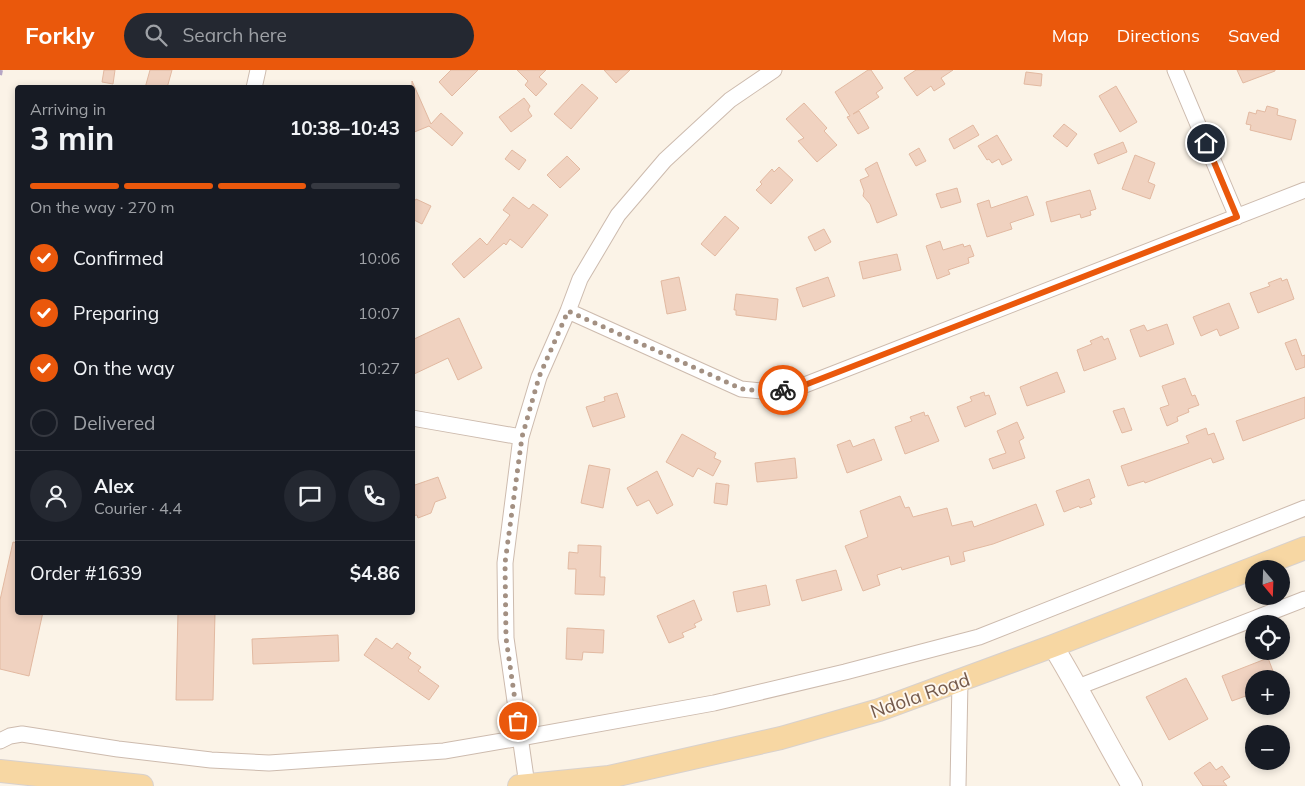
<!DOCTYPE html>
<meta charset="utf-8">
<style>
body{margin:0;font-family:Mulish,sans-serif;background:#242831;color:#f1f3f6;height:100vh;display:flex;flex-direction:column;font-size:19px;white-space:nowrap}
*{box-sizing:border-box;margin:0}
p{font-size:16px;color:#9ea1a6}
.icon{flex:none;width:28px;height:28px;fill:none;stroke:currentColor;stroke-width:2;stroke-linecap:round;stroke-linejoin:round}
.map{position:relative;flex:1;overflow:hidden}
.details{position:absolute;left:15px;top:15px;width:400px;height:530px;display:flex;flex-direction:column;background:#171b24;border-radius:5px;box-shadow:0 2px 8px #0003}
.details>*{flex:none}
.needle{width:32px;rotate:161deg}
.buttons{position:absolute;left:1245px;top:490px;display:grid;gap:10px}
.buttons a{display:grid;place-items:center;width:45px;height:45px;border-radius:50%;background:#171b24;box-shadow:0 2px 8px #0003;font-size:25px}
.pin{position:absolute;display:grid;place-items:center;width:42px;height:42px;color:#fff;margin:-21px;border:2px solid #fff;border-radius:50%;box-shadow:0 1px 5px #0007}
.courier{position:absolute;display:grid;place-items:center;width:50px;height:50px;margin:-25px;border:4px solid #ea580c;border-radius:50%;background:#fff;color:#222;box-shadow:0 1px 6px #0007}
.headline em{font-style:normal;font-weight:700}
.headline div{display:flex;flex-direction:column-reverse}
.headline{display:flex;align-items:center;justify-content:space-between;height:85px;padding:0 15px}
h1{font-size:32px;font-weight:700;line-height:38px}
.bar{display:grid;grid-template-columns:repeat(4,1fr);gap:8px 5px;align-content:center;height:60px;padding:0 15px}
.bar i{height:6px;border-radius:4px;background:#363941}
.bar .on{background:#ea580c}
.bar p{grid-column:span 4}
.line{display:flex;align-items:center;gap:12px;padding:0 15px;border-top:1px solid #363941}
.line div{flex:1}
.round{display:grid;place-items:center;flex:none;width:52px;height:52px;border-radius:26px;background:#242831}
ol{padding:0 15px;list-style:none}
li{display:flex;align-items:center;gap:15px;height:55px}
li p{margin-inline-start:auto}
li .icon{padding:5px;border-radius:50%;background:#ea580c;color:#fff;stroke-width:4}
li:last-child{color:#9ea1a6}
li i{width:28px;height:28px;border:2px solid #363941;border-radius:50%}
header{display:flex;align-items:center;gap:30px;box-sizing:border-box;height:70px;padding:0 25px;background:#ea580c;color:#fff}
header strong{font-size:24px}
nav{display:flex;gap:28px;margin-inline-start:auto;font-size:18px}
.search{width:350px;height:45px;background:#242831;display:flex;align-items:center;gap:12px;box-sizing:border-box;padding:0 18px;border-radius:28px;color:#9ea1a6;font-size:19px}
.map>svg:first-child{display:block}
.building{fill:#f0d2c0;stroke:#e2b9a1}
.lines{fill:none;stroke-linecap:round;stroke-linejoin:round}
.street-casing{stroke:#cdbbae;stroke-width:17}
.secondary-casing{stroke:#d2bdae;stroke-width:22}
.primary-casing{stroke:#d8d1cd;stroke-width:24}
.street{stroke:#fff;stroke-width:15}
.secondary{stroke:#fff;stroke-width:20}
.primary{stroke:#f7d7a3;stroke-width:22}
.rail{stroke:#b6a6c5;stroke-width:4;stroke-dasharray:8 5;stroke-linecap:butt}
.done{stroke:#a39082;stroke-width:5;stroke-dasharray:0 9}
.route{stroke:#ea580c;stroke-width:6}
.labels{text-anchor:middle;stroke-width:4;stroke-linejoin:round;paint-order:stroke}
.street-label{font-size:19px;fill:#745a4c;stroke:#fef7ed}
</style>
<header>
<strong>Forkly</strong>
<div class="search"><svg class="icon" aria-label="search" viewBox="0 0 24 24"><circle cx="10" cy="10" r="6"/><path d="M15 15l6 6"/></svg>Search here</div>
<nav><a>Map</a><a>Directions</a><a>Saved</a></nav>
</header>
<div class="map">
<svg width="1305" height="716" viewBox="0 0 1305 716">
<rect width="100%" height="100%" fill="#fbf3e7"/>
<path class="building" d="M104 0H115L113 14 102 12Z
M150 0H172L167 18H145Z
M451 0H478L452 26 439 12Z
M517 0H546L539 7 547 14 536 26 525 15 528 11Z
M604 0H630L616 13Z
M868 0H871L883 18 876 23 879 27 853 44 859 41 869 58 858 64 847 47 850 46 835 22Z
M916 0H953L941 8 945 14 934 21 931 16 917 26 904 8Z
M1237 0H1275V1L1243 13Z
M1026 2 1042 4 1041 16 1024 14Z
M412 11 431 54 441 43 463 63 452 76 429 56 412 63Z
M582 14 598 28 571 59 554 44Z
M1116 16 1137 52 1120 62 1099 26Z
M524 28 530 36 528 40 532 46 511 62 499 47Z
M804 33 827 58 824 61 837 75 817 92 798 71 804 68 786 49Z
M1267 36 1278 39 1277 45 1296 50 1291 70 1250 60 1251 55 1246 54 1249 42 1256 44 1257 40 1265 42Z
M1064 54 1077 64 1067 77 1053 66Z
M973 55 979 65 954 79 949 69Z
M997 65 1012 90 1002 95 999 89 992 93 989 89 987 90 978 76Z
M1123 72 1127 82 1098 94 1094 84Z
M919 78 926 91 916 96 909 84Z
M512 80 526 90 519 100 505 89Z
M1135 85 1155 93 1148 112 1155 115 1150 129 1122 119Z
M567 86 580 99 560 118 547 105Z
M877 92 897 145 877 153 870 134 863 126 864 121 860 110 869 106 865 99Z
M779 97 793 110 771 134 756 120 762 114 760 112 772 99 774 102Z
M957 118 961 132 941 138 936 124Z
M1090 120 1096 139 1090 141 1091 145 1081 148 1080 144 1051 152 1046 132Z
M1027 126 1034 145 1010 153 1012 159 987 167 977 134 989 130 991 138Z
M513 127 529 139 533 134 548 145 522 178 510 169 506 175 504 173 464 208 452 194 480 168 487 175 510 145 503 140Z
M416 129 431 136 422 154 412 149V135Z
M725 146 739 158 715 186 701 174Z
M824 159 831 172 815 181 808 167Z
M940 171 943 180 963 174 964 177 970 175 974 186 968 188 969 193 948 200 950 204 937 209 926 176Z
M897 184 901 200 863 209 859 192Z
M679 207 686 240 667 244 661 211Z
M828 207 835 226 803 237 796 218Z
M1281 208 1282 211 1287 209 1294 229 1258 243 1250 223 1270 216 1268 213Z
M736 224 778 229 776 250 736 245V240H734Z
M1229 233 1239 258 1220 266 1217 259 1201 266 1193 247Z
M459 248 482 298 458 310 448 288 412 305V270Z
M1167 254 1174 274 1140 287 1130 260 1144 255 1147 261Z
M1102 266 1104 270 1108 268 1116 289 1084 301 1077 280 1092 274 1090 271Z
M1296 269 1302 286 1305 285V297L1296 300 1285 273Z
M1057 302 1065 322 1027 336 1020 317Z
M1185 308 1192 326 1195 325 1199 335 1188 339 1189 342 1177 347 1178 351 1167 356 1160 338 1169 335 1162 316Z
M984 322 985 326 989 325 996 344 965 357 957 337 972 331 970 327Z
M617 323 625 347 593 357 586 337 605 331 604 327Z
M1305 327V348L1243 371 1236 351Z
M1124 338 1132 360 1122 363 1113 341Z
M924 342 925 346 928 345 939 371 905 384 895 357 912 351 910 347Z
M1017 352 1024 368 1019 371 1025 388 993 399 989 389 1006 383 997 361Z
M1206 358 1208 365 1214 363 1224 389 1213 393 1211 388 1145 413 1144 411 1128 416 1121 396 1189 373 1186 366Z
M682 364 716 383 714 388 721 391 713 406 698 398 693 407 666 392Z
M874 369 882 390 847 403 837 375 850 370 853 377Z
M795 388 797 408 757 412 755 393Z
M589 395 610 399 603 438 581 433Z
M657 401 673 435 657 444 649 430 637 436 627 418Z
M438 407 446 428 435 432 431 443 418 448 417 445 412 446V416Z
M1089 409 1095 427 1090 429 1092 434 1080 438 1079 436 1064 442 1056 421Z
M716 413 729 415 727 435 714 433Z
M900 426 905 438 909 437 913 447 947 438 952 456 972 451 974 457 1036 434 1044 455 993 474 963 482 965 491 951 495 949 486 902 500 901 497 877 505 880 515 863 521 845 476 868 467 860 441Z
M13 472 18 473V542H43L29 606 0 599V530Z
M578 475 601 476 600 507H605L604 525 575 524 576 499H568L569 482 578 483Z
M836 500 842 520 802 531 796 510Z
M766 515 770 535 737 542 733 522Z
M694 530 702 550 694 554 696 557 682 563 684 567 669 573 657 546Z
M178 542H215L213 630H176Z
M567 558 604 560 603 583 583 582 582 590 566 589Z
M338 565 339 591 253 594 252 569Z
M376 568 392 579 397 573 411 583 408 588 421 597 418 601 439 616 429 630 364 585Z
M1268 588 1276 609H1254V623L1232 631 1222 606Z
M1186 608 1208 649 1169 670 1146 627Z
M1210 692 1216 700 1222 696 1230 707 1223 711 1227 716H1203L1194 703Z"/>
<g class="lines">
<defs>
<path id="street" d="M1175 0 1237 147
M254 18 258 0
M568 241 741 319 771 322 797 318 1305 120
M412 348 521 367
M1078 617 1305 529
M0 671 10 666 22 664 118 679 211 690 269 693 444 681 520 668 714 633 845 602 979 567 1305 438
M527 715 506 568 505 493 521 367 539 307 568 241 580 209 618 145 665 90 730 30 774 0
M958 716 960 611"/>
<path id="secondary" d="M1053 576C1081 622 1105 670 1132 716"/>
<path id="primary" d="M0 701 142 716
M519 716 609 707 781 668 879 640 1053 576 1305 478"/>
</defs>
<use href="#street" class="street-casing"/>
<use href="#secondary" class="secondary-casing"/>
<use href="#primary" class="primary-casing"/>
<use href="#street" class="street"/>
<use href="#secondary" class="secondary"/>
<use href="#primary" class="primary"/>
<path class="rail" d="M0 5 1 0"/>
</g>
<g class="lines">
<path class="done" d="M518 651 506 568 505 493 522 367 539 307 568 241 742 319 771 322 783 320"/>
<path class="route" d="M783 320 797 318 1237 147 1206 73"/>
</g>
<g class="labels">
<g class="street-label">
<text transform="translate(920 625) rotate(-19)" y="7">Ndola Road</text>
</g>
</g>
</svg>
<div class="buttons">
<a><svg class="needle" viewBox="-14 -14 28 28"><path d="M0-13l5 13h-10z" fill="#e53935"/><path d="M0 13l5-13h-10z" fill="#9ea1a6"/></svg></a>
<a><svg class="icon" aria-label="locate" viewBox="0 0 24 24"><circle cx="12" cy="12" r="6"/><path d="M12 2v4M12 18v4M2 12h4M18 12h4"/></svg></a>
<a>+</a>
<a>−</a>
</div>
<div class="pin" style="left:518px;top:651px;background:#ea580c"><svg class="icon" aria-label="bag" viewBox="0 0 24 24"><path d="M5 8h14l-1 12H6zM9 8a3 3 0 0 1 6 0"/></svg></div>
<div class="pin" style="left:1206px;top:73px;background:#1f2937"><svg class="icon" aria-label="home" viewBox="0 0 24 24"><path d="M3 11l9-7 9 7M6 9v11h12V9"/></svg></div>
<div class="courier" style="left:783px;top:320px"><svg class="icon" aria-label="bike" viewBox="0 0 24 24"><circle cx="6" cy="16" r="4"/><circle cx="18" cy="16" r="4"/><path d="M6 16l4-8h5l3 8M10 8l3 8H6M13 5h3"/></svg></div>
<section class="details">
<div class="headline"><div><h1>3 min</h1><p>Arriving in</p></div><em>10:38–10:43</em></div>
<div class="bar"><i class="on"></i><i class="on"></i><i class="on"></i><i></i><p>On the way · 270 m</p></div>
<ol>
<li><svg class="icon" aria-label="check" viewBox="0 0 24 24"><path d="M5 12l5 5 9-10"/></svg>Confirmed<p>10:06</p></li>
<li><svg class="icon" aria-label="check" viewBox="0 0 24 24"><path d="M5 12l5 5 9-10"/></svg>Preparing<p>10:07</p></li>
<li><svg class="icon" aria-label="check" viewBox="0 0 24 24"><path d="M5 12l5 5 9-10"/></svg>On the way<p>10:27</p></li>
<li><i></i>Delivered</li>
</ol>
<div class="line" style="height:90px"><a class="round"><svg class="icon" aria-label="person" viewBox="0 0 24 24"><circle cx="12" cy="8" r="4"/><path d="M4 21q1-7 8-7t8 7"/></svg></a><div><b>Alex</b><p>Courier · 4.4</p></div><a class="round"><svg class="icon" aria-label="chat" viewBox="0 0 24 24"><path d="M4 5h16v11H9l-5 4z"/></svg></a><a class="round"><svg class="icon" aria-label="phone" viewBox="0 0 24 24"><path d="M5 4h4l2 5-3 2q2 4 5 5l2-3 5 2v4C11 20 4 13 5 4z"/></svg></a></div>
<div class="line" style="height:65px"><div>Order #1639</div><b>$4.86</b></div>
</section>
</div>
